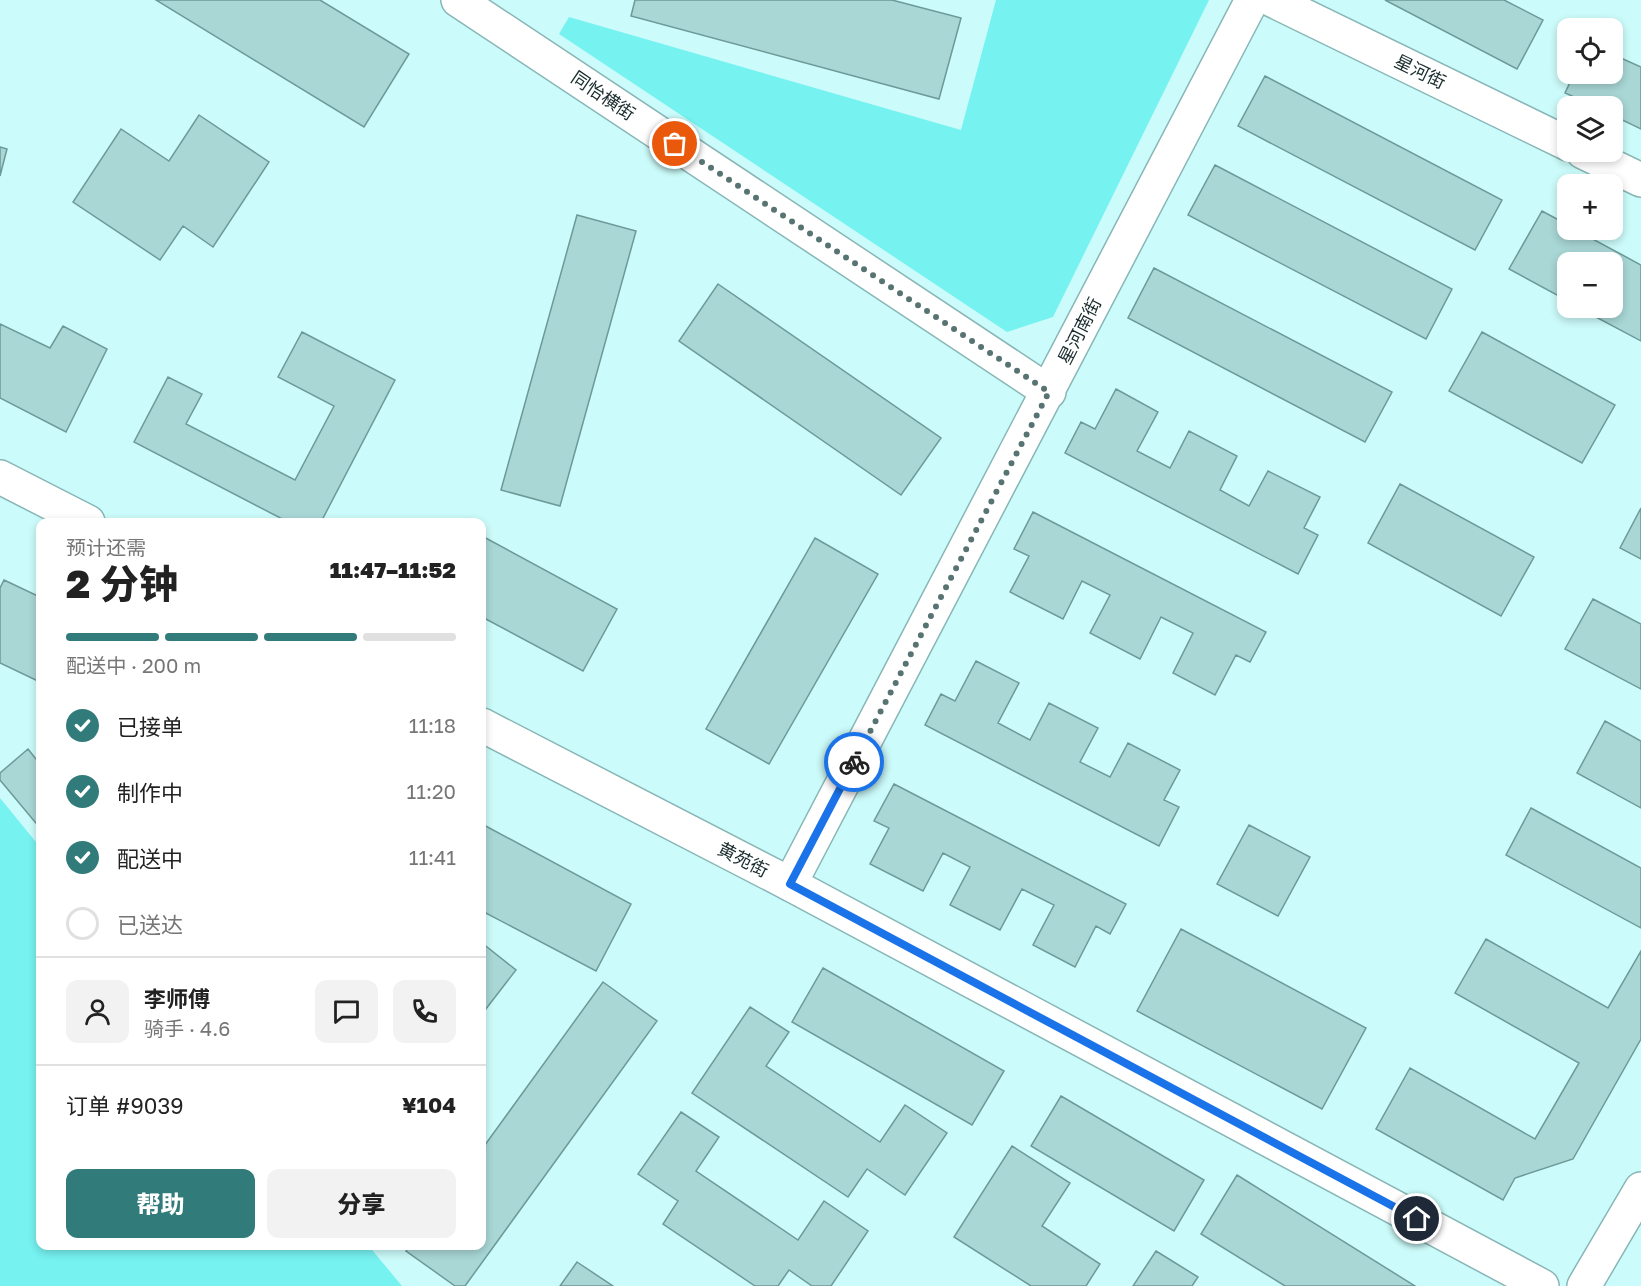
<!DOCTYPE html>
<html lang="zh">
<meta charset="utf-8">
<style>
body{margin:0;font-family:"Golos Text","Noto Sans SC",sans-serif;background:#f2f2f2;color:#222;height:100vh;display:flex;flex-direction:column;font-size:22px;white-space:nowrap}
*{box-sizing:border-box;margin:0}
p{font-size:20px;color:#767676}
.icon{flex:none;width:33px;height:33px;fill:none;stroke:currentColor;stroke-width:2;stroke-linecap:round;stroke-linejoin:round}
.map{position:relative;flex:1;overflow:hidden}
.sheet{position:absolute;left:36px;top:518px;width:450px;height:732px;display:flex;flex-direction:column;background:#fff;border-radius:12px;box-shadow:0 3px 9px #0003}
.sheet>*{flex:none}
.controls{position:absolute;left:1557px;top:18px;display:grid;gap:12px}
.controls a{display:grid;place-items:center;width:66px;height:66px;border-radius:12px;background:#fff;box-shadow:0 3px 9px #0003;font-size:30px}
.pin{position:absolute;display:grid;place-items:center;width:51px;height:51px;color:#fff;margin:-26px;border:3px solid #fff;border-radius:50%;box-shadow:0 2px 6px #0007}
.courier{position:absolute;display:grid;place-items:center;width:60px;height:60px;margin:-30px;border:4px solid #1a73e8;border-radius:50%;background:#fff;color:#222;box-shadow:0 2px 8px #0007}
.headline em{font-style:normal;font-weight:800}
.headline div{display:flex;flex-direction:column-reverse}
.headline{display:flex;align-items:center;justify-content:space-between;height:102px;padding:0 30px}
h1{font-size:39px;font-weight:800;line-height:45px}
.bar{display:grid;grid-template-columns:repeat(4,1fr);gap:9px 6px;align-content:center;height:72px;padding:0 30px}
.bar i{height:8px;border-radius:4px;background:#e0e0e0}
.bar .selected{background:#317b7a}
.bar p{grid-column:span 4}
.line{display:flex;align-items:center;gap:15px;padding:0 30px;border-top:2px solid #e0e0e0}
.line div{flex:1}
.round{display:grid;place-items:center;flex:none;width:63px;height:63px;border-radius:12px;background:#f2f2f2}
ol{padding:0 30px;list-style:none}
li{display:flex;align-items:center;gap:18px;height:66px}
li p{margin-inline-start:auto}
li .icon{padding:6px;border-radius:50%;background:#317b7a;color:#fff;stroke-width:4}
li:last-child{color:#767676}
li i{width:33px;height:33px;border:3px solid #e0e0e0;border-radius:50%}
.button{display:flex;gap:12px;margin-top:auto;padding:12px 30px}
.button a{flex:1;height:69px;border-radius:12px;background:#317b7a;color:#fff;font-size:24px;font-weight:800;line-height:69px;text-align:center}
.button a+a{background:#f2f2f2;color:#222}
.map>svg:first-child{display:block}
.green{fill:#76f2f1}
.building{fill:#a8d7d6;stroke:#6d9a99;stroke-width:1.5}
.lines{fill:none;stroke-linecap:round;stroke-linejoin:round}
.minor-casing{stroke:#88b6b6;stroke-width:36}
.tertiary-casing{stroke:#88b6b6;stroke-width:36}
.primary-casing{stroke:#88b6b6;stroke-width:36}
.minor{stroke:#fff;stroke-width:33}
.tertiary{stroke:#fff;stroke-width:33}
.primary{stroke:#fff;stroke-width:33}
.done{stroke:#577473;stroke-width:6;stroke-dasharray:0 10.8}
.route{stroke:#1a73e8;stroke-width:8}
.labels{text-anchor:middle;stroke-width:4.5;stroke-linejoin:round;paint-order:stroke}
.street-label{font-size:18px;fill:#192b2b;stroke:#fff}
</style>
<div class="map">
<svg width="1641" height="1286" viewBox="0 0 1641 1286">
<rect width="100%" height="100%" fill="#cbfbfa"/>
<path class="green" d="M996 0H1209L1053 317 1007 332 559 34 569 17 961 130Z
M0 798 40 847V1245H368L402 1286H0Z"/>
<path class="building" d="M156 0H320L409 54 364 127Z
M635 0H892L961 18 939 99 631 16Z
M1385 0H1504L1543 20 1517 69Z
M1612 54 1641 67V129L1612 115V106H1594L1565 93 1574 74H1612Z
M1265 76 1502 200 1475 250 1238 126Z
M199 115 269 162 213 247 183 226 160 260 73 202 121 129 169 161Z
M0 147 7 149 0 176Z
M1215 165 1452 289 1426 339 1188 215Z
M1542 211 1568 225V230H1576L1641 265V341L1579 308H1612V262H1568V301L1509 269Z
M577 215 636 231 560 506 501 490Z
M1154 268 1392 392 1365 442 1128 318Z
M718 284 941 438 901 495 679 341Z
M0 324 50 348 63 326 107 349 66 432 0 398Z
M302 332 395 380 321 522H288L134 442 168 377 202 394 186 424 295 480 334 406 278 377Z
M1482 332 1615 405 1582 463 1449 391Z
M1116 389 1158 412 1137 451 1170 468 1189 431 1237 456 1220 490 1249 506 1268 471 1320 497 1304 528 1318 535 1298 574 1065 453 1081 422 1095 429Z
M1400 484 1534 557 1501 616 1368 543Z
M1641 508V559L1620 548Z
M1033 512 1266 632 1250 662 1236 655 1215 695 1173 673 1193 633 1161 617 1140 659 1090 633 1110 595 1082 581 1063 619 1010 592 1029 556 1014 549Z
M482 536 617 609 583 671 482 617Z
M815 538 878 574 769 764 706 729Z
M4 580 40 597V682L0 663V588Z
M1593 599 1641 624V689L1565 649Z
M976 661 1019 683 998 723 1030 740 1049 703 1098 728 1080 762 1110 777 1128 743 1180 770 1164 800 1179 807 1159 846 925 725 941 694 955 701Z
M1605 721 1641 741V808L1577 773Z
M28 749 40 764V828L0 780V773Z
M894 784 1126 904 1110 934 1096 926 1075 967 1033 945 1054 905 1022 889 1000 930 950 905 970 867 943 853 923 891 870 864 889 828 874 821Z
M1531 808 1641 868V928L1506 855Z
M482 824 631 904 596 971 482 911Z
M1249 825 1310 857 1278 916 1217 884Z
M1181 929 1366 1028 1322 1109 1137 1011Z
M1486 939 1608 1008 1641 951V1039L1573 1159 1515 1178 1503 1200 1376 1129 1410 1068 1535 1139 1579 1063 1455 993Z
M482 943 516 970 482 1014Z
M823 968 1004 1071 972 1125 792 1022Z
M603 982 657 1021 465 1286H455L406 1251 411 1245H482V1149Z
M750 1007 789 1032 766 1066 880 1142 905 1105 947 1133 905 1195 867 1169 848 1197 692 1093Z
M1061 1096 1204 1180 1174 1231 1031 1146Z
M681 1112 719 1137 696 1171 798 1240 824 1201 868 1231 831 1286H812L789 1270 778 1286H755L663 1224 678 1201 638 1174Z
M1012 1146 1070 1183 1042 1226 1100 1264 1086 1286H1031L954 1237Z
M1237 1175 1415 1286H1285L1201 1234Z
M1156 1251 1198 1277 1192 1286H1133Z
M577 1262 613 1286H560Z"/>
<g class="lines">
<defs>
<path id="minor" d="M458 0 1049 392
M1272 0 1568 144
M1583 152 1641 180
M790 884 1252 0"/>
<path id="tertiary" d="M0 477 88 522
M482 725 790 884 1542 1286"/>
<path id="primary" d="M1584 1286 1641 1189"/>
</defs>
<use href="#minor" class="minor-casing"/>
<use href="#tertiary" class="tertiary-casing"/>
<use href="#primary" class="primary-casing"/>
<use href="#minor" class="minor"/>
<use href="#tertiary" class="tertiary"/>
<use href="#primary" class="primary"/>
</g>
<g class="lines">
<path class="done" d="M675 144 1049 392 854 762"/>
<path class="route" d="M854 762 790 884 1417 1219"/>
</g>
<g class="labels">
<g class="street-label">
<text transform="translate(1420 72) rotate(26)" y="6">星河街</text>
<text transform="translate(603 96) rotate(34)" y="6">同怡横街</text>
<text transform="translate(1080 331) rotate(-63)" y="6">星河南街</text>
<text transform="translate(743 860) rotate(27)" y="6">黄苑街</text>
</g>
</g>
</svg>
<div class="controls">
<a><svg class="icon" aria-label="locate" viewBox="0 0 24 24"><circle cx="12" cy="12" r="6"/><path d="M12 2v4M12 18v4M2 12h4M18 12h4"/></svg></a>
<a><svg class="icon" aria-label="layers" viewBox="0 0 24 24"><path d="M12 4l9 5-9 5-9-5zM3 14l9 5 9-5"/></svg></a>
<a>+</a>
<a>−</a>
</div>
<div class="pin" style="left:675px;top:144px;background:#ea580c"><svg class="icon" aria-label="bag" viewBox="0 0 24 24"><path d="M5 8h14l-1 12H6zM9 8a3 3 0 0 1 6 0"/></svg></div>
<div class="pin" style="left:1417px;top:1219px;background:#1f2937"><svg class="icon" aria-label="home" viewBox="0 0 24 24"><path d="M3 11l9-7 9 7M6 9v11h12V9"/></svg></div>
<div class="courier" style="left:854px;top:762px"><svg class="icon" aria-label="bike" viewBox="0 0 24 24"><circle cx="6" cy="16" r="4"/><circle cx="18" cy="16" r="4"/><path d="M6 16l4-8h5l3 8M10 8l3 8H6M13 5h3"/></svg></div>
<section class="sheet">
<div class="headline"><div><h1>2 分钟</h1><p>预计还需</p></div><em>11:47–11:52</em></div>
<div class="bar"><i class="selected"></i><i class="selected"></i><i class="selected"></i><i></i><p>配送中 · 200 m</p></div>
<ol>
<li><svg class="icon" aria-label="check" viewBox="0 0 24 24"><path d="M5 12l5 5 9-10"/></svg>已接单<p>11:18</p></li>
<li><svg class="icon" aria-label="check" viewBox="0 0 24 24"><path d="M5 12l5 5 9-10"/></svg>制作中<p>11:20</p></li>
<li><svg class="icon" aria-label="check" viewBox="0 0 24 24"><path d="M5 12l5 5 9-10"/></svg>配送中<p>11:41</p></li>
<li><i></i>已送达</li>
</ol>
<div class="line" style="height:108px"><a class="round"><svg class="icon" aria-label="person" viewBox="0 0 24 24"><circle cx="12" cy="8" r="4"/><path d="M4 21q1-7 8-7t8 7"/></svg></a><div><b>李师傅</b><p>骑手 · 4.6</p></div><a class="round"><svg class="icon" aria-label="chat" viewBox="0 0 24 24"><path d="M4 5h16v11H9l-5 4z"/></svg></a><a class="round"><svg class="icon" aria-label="phone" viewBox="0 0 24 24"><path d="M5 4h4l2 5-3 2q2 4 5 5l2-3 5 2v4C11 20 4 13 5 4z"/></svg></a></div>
<div class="line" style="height:78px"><div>订单 #9039</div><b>¥104</b></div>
<div class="button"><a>帮助</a><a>分享</a></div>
</section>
</div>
